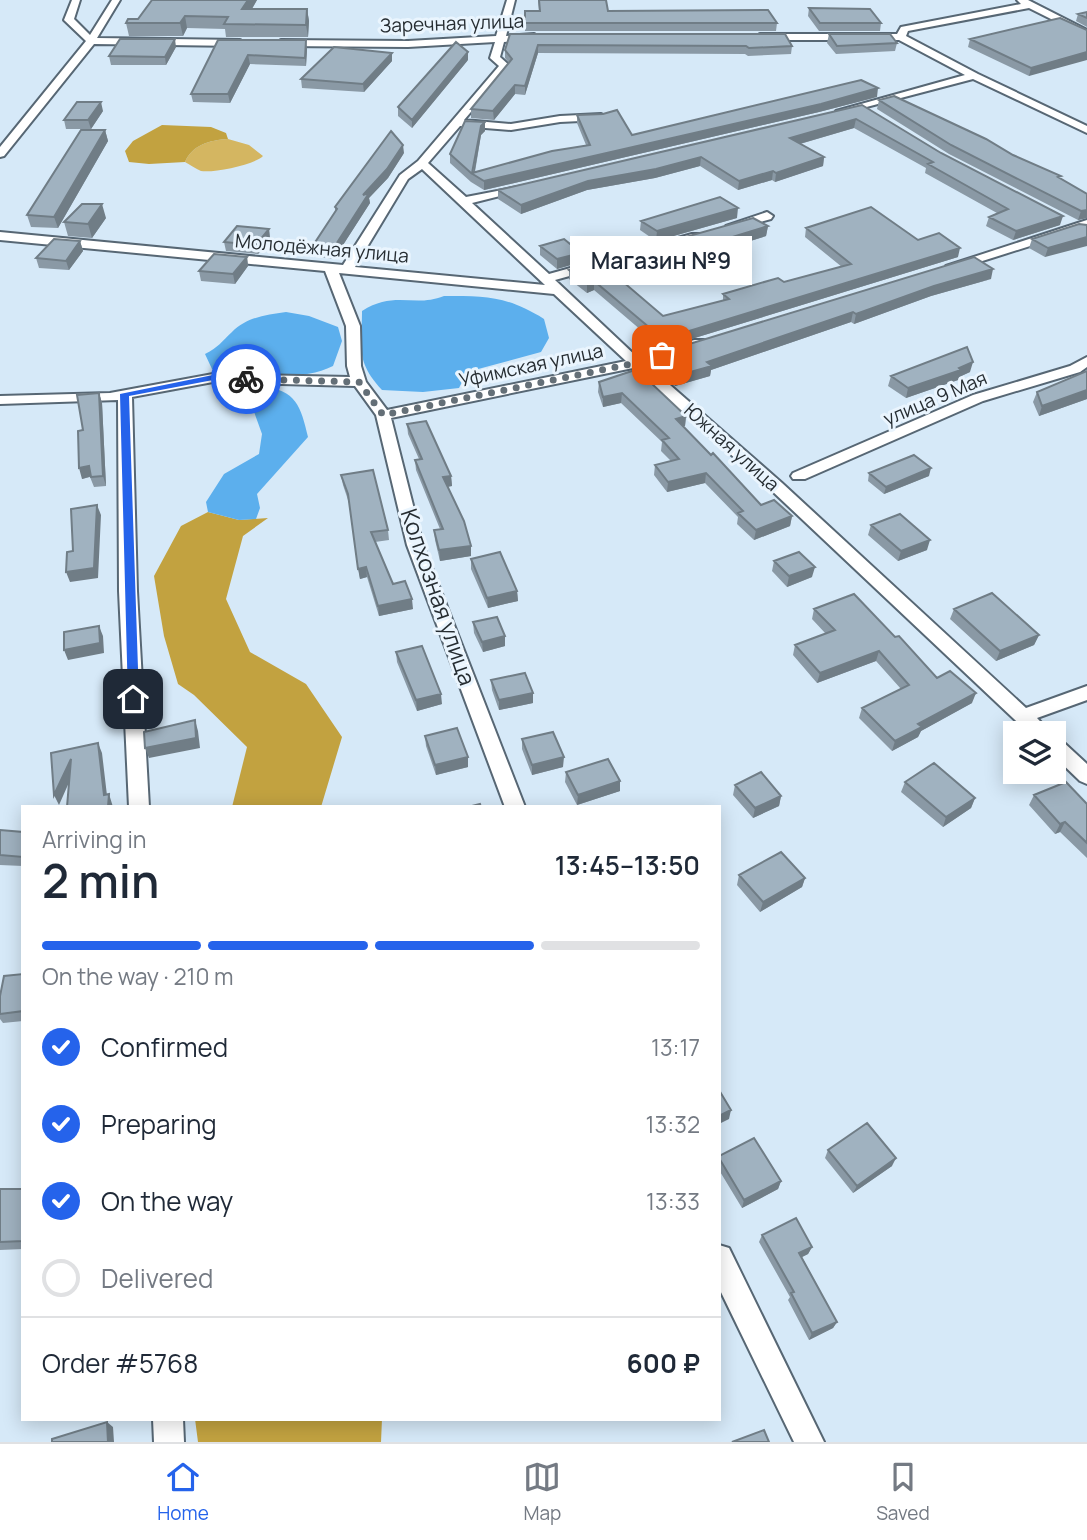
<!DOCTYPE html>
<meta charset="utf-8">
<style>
body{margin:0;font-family:Manrope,sans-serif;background:#f2f2f3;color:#1f2937;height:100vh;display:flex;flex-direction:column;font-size:26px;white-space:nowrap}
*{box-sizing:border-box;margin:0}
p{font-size:23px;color:#747a83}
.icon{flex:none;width:38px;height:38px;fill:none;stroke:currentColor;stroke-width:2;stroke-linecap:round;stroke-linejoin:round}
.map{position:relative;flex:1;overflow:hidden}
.sheet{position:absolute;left:21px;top:805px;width:700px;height:616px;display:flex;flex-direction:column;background:#fff;border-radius:0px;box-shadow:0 4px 18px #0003}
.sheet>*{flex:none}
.tools{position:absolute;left:1003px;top:721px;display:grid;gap:14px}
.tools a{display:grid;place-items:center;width:63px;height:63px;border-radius:0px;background:#fff;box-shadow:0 4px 18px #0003;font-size:35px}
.pin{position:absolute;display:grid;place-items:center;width:60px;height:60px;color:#fff;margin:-30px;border-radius:14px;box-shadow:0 4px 10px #0006}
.courier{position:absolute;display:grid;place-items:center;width:70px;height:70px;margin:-35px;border:5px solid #2563eb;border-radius:50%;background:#fff;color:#222;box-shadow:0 2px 9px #0007}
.bubble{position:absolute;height:49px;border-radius:0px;background:#fff;box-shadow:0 4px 18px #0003;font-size:23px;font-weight:600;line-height:49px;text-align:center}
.summary em{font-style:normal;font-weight:600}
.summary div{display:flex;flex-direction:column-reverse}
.summary{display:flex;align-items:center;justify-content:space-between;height:119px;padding:0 21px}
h1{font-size:46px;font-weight:600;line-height:52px}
.bar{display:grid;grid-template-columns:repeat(4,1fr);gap:10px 7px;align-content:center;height:84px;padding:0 21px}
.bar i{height:9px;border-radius:5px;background:#e0e1e3}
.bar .selected{background:#2563eb}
.bar p{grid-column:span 4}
.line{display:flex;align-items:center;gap:18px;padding:0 21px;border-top:2px solid #e0e1e3}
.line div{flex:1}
ol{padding:0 21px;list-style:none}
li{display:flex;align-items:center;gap:21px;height:77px}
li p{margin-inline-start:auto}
li .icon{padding:7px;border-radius:50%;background:#2563eb;color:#fff;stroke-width:4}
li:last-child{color:#747a83}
li i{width:38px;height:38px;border:4px solid #e0e1e3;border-radius:50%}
.menu{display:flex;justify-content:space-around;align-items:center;height:98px;border-top:2px solid #e0e1e3;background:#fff;font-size:19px;color:#747a83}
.menu a{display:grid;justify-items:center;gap:4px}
.menu .selected{color:#2563eb}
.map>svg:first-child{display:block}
.green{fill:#d4b661}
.forest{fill:#c2a240}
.water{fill:#5cafed}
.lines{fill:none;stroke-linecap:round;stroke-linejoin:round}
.minor-casing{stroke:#576774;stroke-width:4}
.minor{fill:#fff;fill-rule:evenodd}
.wall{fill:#8a99a5}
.shaded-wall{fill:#707d86}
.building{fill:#a0b2c0;stroke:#707d86;stroke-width:2}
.route{fill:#2563eb}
.done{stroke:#646f77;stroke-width:7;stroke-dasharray:0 12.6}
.labels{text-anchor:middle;stroke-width:6;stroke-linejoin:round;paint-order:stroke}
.far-street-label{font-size:19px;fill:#262d32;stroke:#eaf5fe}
.street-label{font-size:23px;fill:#262d32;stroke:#eaf5fe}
</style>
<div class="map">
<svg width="1087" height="1442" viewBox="0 0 1087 1442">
<rect width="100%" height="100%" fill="#d6e9f8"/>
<path class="green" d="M228 139 249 145 263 156C254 165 214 173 201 171 196 169 189 164 185 162 192 145 210 140 228 139Z"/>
<path class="forest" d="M162 125 211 127 226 133 228 139C210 140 192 145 185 162L149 164 129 162 125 151 133 141Z
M208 512 239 520 268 518 243 536 226 599 250 652 306 684 342 737 321 807H232L247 747 194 695 178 684 164 636 154 576 181 526Z
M195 1419H382L381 1442H198Z"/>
<path class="water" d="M444 296C486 296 507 296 544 319L549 338 541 352 467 372 459 388 423 392 382 390C355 361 362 348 362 311 395 290 414 308 444 296Z
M286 312 309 316 338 327 342 341 333 366C299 383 249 374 212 369L205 354C219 347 221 342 232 332 247 317 266 315 286 312Z
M262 387C296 389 301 407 308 437L257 494 260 508 256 519 239 520 208 512 206 502 224 474 259 454 262 434 248 395V388Z"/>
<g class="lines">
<defs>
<path id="minor" d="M72 0H80L74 19 90 35 112 0H120L97 38 240 40 245 43 240 46 94 44 4 156 0 157V147L86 41 64 20Z
M507 0H515L506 36 534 34 539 37 534 40 504 42 500 57 510 66 464 120 511 124 560 116 601 114 606 117 601 120 560 122 511 130 460 126 428 163 466 197 528 185V189L472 203 549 274 692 234H700V240L555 280 638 358 694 340H704V346L646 364 782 483 1026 708 1087 686V700L1037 718 1051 733H1029L770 489 633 368 391 418 423 545 525 807H505L407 545 376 415 355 386 213 382 132 397 137 591 149 807H129L119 591 118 400 0 404V396L110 393 213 374 350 377 347 366 346 326 325 271 0 240V232L343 265 400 175 418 161 499 66 490 58 495 42 408 47 281 46 276 43 281 40 408 41 496 36ZM422 169 545 285 355 267 408 179ZM339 273 554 294 626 361 387 410 366 382 361 366 360 326Z
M1017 0H1028L1087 30V37L1029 8 908 31 906 36 978 74 1087 126V133L973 79 836 115V111L965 75 899 40H760L755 37 760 34H897L901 27 1021 4Z
M767 212 773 216 771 219 732 230 726 226Z
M1087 220V228L957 269H947L946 266Z
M1087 357V367L1080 372 983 401 805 479H793L791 476 793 473 973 395 1070 366Z
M1054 738 1061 740 1087 764V784L1080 781 1054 756Z
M719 1245 729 1248 824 1442H794L719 1288Z
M153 1419H183L184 1442H154Z"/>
</defs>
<use href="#minor" class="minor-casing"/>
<use href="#minor" class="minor"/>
</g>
<path class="wall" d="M152 0H257L252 9H307L309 21 308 37H226L225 29 187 28 183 36H129L126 23 138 19Z
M538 0H606L608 11 777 23 776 31H525V11H539Z
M809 8 881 23 880 31H819L808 16Z
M1087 12V27L1076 21 1078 14Z
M1087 30 1029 76 968 47 970 39Z
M510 34 792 46 791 54 748 56 745 54 538 53 525 95 515 94 494 120 471 118V109L509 63 505 58V50Z
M829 34 897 43 895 51 836 54 827 43Z
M218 40 307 49 306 66 250 64 230 103 193 102 191 94Z
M176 47 166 65H111L109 56Z
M392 53V61L364 92 302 88 301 79Z
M468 60 412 128 398 116V107Z
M877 97 819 112 484 190 471 182 450 163V154L485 122V131L481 135 475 172 586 145 577 123V115L632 135Z
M879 100 1013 155 1060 178 1087 194V218L1078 220 949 154 877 109Z
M862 105 1060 225 1013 240 986 226 989 217 997 213 925 173 926 168 854 128 800 144 824 157 823 166 775 182 772 180 738 190 700 166 655 178 587 190 521 214 498 199V190Z
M103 111 91 129H66L64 120Z
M105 130 108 141 58 228 31 227 27 215Z
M404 153 388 178 369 198 370 203 334 259 313 256 312 247 335 212V207Z
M106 218 92 238 68 236 64 222Z
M737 218 656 241 640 230 641 221Z
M1087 225 1045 257 1029 248 1032 239Z
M768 226 766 236 686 261 670 250 671 241Z
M806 228 918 240 958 257 662 348 594 290 587 293 569 279V270L601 263 663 316 723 301V294L784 282 842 267 805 237Z
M269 229 270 239 258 254 226 251 224 242Z
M80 241 83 251 69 270 39 268 36 258Z
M540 246 581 262 557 269 540 255Z
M247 257 248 266 235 284 201 281 199 271Z
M991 279 931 296 854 324 851 322 711 370 710 376 675 386 659 372 660 362 675 356 676 348Z
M1087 371V399L1039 416 1033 402 1037 392Z
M970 372 959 377 958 380 906 398 888 386 891 376Z
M599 382 656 388 686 416 685 426H683L711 455 761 505 792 516 790 526 754 540 737 524 738 517 705 483 667 492 654 475 655 465 671 461 661 451 662 442 621 403 603 407 598 392Z
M99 393 102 403 106 486 94 487 90 477 82 479 83 430Z
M407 424 451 476 452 486 448 487 471 556 440 561 435 540 434 530 440 529 416 470 415 460 419 459 408 434Z
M869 473 929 476 884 494 868 481Z
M341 475 388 530 389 540 375 542 393 584 413 609 379 616 367 577 360 579 349 503 343 485Z
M871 525 927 550 898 561 868 535Z
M471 559 517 591 518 601 488 608 471 569Z
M774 561 812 577 787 587 772 571Z
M814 609 937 678 972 703 921 731 918 737 892 751 859 718 862 708 901 689 876 661 817 683 793 655 795 645 826 634 812 619Z
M954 609 1039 635 1034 645 996 661 950 619Z
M473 622 505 636V646L483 652 474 633Z
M396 652 442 704 417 711 397 662Z
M491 680 533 703 499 710 492 690Z
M425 736 468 757V767L436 775 426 746Z
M522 739 563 767 532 775 522 749Z
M566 772 620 781V791L577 805 565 782Z
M905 782 975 798 971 808 943 827 901 792Z
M735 785 781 796 779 806 753 818 733 795Z
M1034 795 1087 804V858L1060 832 1055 834 1029 805Z
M0 830 23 832V866L0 865Z
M739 875 805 878 802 887 760 912 737 885Z
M23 974V1021L3 1023 0 1019V996Z
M828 1150 892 1166 853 1193 825 1158Z
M719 1156 781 1181 778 1189 742 1208 719 1170Z
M0 1189H23V1249L0 1250Z
M762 1235 812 1247 808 1254 802 1257 837 1322 833 1328 809 1340 788 1300 790 1297 759 1242Z"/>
<path class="shaded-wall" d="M248 0H257L244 22 242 9Z
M307 9 309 21 308 37 306 25Z
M185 16 187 28 183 36 180 23Z
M175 39 176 47 166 65 165 57Z
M306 40 307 49 306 66 305 58Z
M538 45V53L525 95V86Z
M468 52V60L412 128V120Z
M1087 52V60L1029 76 1031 68Z
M392 53V61L364 92 363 84Z
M248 55 250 64 230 103 228 94Z
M515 85V94L494 120 493 111Z
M878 88 877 97 819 112 484 190V181Z
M101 102 103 111 91 129 88 120Z
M856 119 854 128 789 147 790 138Z
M485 122V131L481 135 474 175 473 174 481 126Z
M105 130 108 141 58 228 54 217Z
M403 145 404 153 388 178 369 198 370 203 334 259 333 249 363 195Z
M701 157 700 166 655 178 587 190 521 214V205L588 181Z
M824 157 823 166 775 182 776 173Z
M773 171 772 180 738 190 739 181Z
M102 204 106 218 92 238 88 224Z
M738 208 737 218 656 241 657 231Z
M1087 210V218L1078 220 1081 211Z
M1063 216 1060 225 1013 240 1016 231Z
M768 226 766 236 686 261 687 251Z
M269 229 270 239 258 254 256 245Z
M1087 237V246L1045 257 1048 248Z
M80 241 83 251 69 270 66 261Z
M960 248 958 257 662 348 663 339Z
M581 253V262L557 269V259Z
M247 257 248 266 235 284 233 274Z
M993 269 991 279 931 296 854 324 856 314 934 286Z
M594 281V290L587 293V284Z
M853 312 851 322 711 370 710 376 675 386 676 376 707 362Z
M973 362 970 372 959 377 958 380 906 398 908 388Z
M1087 390V399L1039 416 1042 406Z
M99 393 102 403 106 486 103 476Z
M622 393 621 403 603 407V397Z
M686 416 685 426 675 429 676 419Z
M89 466 92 476 82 479 79 468Z
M931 468 929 476 884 494 886 487Z
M706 473 705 483 667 492 668 482Z
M451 476 452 486 444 487 443 477Z
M97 505 101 515 98 578 70 582 66 572Z
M792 516 790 526 754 540 756 530Z
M930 540 927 550 898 561 901 551Z
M471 546V556L440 561 439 550Z
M366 567 367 577 360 579 358 569Z
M815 567 812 577 787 587 789 576Z
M517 591 518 601 488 608 487 598Z
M412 599 413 609 379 616 378 606Z
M99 626 103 636 104 653 68 660 64 650Z
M1039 635 1034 645 996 661 1000 651Z
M505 636V646L483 652 482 642Z
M879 651 876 661 817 683 820 673Z
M533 693V703L499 710V700Z
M976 693 972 703 921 731 918 737 892 751 895 741 918 724Z
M441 694 442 704 417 711 416 700Z
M195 720 198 731 200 748 149 758 145 748Z
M98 743 102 753 108 804 109 794 113 807H108L104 795Z
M468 757V767L436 775 435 765Z
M564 757 563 767 532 775V765Z
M71 759 75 769 59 805 54 795Z
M620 781V791L577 805 578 795Z
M781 796 779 806 753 818 755 808Z
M975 798 971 808 943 827 946 817Z
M1065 822 1060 832 1055 834 1060 824Z
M805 878 802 887 760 912 763 902Z
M731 1110 729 1119 719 1124V1116Z
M896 1158 892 1166 853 1193 857 1186Z
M781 1181 778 1189 742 1208 744 1200Z
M812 1247 808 1254 796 1260 799 1253Z
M837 1322 833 1328 809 1340 812 1333Z
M107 1422 113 1427 114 1442H108Z"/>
<path class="building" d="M152 0H248L242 9H307L306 25 224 24 228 17 185 16 180 23H126L128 19H138Z
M539 0H606L608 11 768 10 777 23H525V11H540Z
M809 8 870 9 881 23H820Z
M1087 12V18L1078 14Z
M1060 18 1087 30V52L1031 68 970 39Z
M510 34H785L792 46 749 48 746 46 538 45 525 86 515 85 493 111 471 109 512 59 505 50Z
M829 34H890L897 43 837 46Z
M120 39H175L165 57 109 56Z
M218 40H306L305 58 248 55 228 94H191Z
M456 42 468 52 412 120 398 107Z
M334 47 392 53 363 84 301 79Z
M861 80 878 88 821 104 484 181 471 173 450 154 465 121 485 122 481 126 472 173 552 151 590 145 577 115 603 114 617 110 632 135Z
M894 96 986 139 1013 155 1061 176 1058 177 1087 194V210L1081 211 951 145 879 100Z
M77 102H101L88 120H64Z
M862 105 941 153 1063 216 1016 231 989 217 1008 209 928 164 933 162 856 119 790 138 824 157 776 173 773 171 739 181 701 157 656 169 588 181 521 205 498 190Z
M81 130H105L54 217 27 215Z
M391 131 403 145 387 169 363 195 369 193 333 249 312 247 337 209 335 207Z
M720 197 738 208 657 231 641 221Z
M82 204H102L88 224 64 222Z
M871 207 918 240 939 233 960 248 663 339 594 281 587 284 569 270 601 263 663 316 729 299 723 294 778 278 784 282 851 264 806 228Z
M753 218 768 226 687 251 671 241Z
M1079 224 1087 225V237L1048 248 1032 239Z
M237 226 269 229 256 245 224 242Z
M54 239 80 241 66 261 36 258Z
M564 239 581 253 557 259 540 246Z
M214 254 247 257 233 274 199 271Z
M974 257 993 269 934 286 856 314 853 312 707 362 712 366 676 376 660 362 683 353 676 348Z
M967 347 973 362 959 368 961 370 908 388 891 376Z
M641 368 657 382 651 383 686 416 676 419 711 455 713 453 761 505 774 500 792 516 756 530 738 513 743 511 706 473 668 482 655 465 679 459 662 440 669 438 622 393 603 397 599 382Z
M1087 371V390L1042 406 1037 392Z
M99 393 103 476 91 477 89 466 79 468 78 431 83 430 77 395Z
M426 421 451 476 443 477 464 521 471 546 439 550 434 530 443 529 415 460 422 459 407 424Z
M914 455 931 468 886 487 869 473Z
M373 470 388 530 371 532 393 584 405 581 412 599 378 606 366 567 358 569 348 494 341 475Z
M97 505 94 568 66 572 67 552 73 551 71 509Z
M900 514 930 540 901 551 871 525Z
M500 552 517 591 487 598 471 559Z
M799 552 815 567 789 576 774 561Z
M992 593 1039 635 1000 651 954 609Z
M854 594 895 637 899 636 937 678 950 671 976 693 918 724 922 727 895 741 862 708 909 685 879 651 820 673 795 645 835 630 814 609Z
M497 617 505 636 482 642 473 622Z
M99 626 100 643 64 650V632Z
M422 646 441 694 416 700 396 652Z
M525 673 533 693 499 700 491 680Z
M195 720 196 738 145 748 144 732Z
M457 728 468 757 435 765 425 736Z
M553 732 564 757 532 765 522 739Z
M98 743 104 795 109 794 108 807H67L71 759 54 795 51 753Z
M608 759 620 781 578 795 566 772Z
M934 763 975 798 946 817 905 782Z
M761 772 781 796 755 808 735 785Z
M1066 782 1087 804V843L1065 822 1060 824 1034 795Z
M480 804 481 807H468Z
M0 830 23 832V857L0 855Z
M781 852 805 878 763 902 739 875Z
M23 974V1011L0 1014V996L4 976Z
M719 1090 731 1110 719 1116Z
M867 1123 896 1158 857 1186 828 1150Z
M754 1138 781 1181 744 1200 719 1158V1156Z
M0 1189H23V1241L0 1242Z
M796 1218 812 1247 799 1253 837 1322 812 1333 791 1293 794 1292 762 1235Z
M107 1422 108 1442H52V1439Z
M764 1430 769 1442H732Z"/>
<path class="route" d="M213 375 246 376 250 379 246 381 213 380 129 396 139 699 133 703 128 699 120 394Z"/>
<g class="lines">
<path class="done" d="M246 379 359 382 383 415 636 363 662 355"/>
</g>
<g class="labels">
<g class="far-street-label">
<text transform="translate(452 23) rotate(-2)" y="7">Заречная улица</text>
<text transform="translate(322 248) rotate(5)" y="7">Молодёжная улица</text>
<text transform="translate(531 365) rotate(-12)" y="7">Уфимская улица</text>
<text transform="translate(935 398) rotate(-23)" y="7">улица 9 Мая</text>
<text transform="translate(732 447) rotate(42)" y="7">Южная улица</text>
</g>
<g class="street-label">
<text transform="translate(438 597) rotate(71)" y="8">Колхозная улица</text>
</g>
</g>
</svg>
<div class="tools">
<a><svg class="icon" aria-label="layers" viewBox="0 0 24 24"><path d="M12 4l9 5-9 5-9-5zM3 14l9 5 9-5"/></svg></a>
</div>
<div class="pin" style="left:662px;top:355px;background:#ea580c"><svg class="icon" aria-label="bag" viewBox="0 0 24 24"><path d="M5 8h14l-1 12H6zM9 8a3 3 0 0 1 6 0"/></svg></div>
<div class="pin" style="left:133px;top:699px;background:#1f2937"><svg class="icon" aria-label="home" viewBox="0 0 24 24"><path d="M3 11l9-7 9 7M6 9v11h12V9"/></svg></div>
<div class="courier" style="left:246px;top:379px"><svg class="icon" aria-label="bike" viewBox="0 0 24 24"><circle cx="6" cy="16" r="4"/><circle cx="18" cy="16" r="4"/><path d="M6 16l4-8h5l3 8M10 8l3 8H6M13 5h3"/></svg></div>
<div class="bubble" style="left:570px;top:236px;width:182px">Магазин №9</div>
<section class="sheet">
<div class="summary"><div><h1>2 min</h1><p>Arriving in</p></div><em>13:45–13:50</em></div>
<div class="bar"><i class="selected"></i><i class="selected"></i><i class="selected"></i><i></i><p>On the way · 210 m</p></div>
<ol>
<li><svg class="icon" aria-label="check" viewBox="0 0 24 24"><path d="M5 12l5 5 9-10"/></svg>Confirmed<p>13:17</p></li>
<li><svg class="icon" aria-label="check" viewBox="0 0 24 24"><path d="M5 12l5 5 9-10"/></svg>Preparing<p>13:32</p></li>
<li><svg class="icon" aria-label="check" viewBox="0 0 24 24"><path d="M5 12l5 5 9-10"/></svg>On the way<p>13:33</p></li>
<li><i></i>Delivered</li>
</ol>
<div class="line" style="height:91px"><div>Order #5768</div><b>600 ₽</b></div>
</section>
</div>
<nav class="menu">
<a class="selected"><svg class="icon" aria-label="home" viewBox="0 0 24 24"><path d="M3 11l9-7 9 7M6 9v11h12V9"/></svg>Home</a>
<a><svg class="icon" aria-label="map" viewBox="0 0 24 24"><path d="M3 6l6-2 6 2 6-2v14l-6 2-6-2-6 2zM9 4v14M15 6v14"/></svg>Map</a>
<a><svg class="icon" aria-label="saved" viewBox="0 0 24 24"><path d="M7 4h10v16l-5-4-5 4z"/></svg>Saved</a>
</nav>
